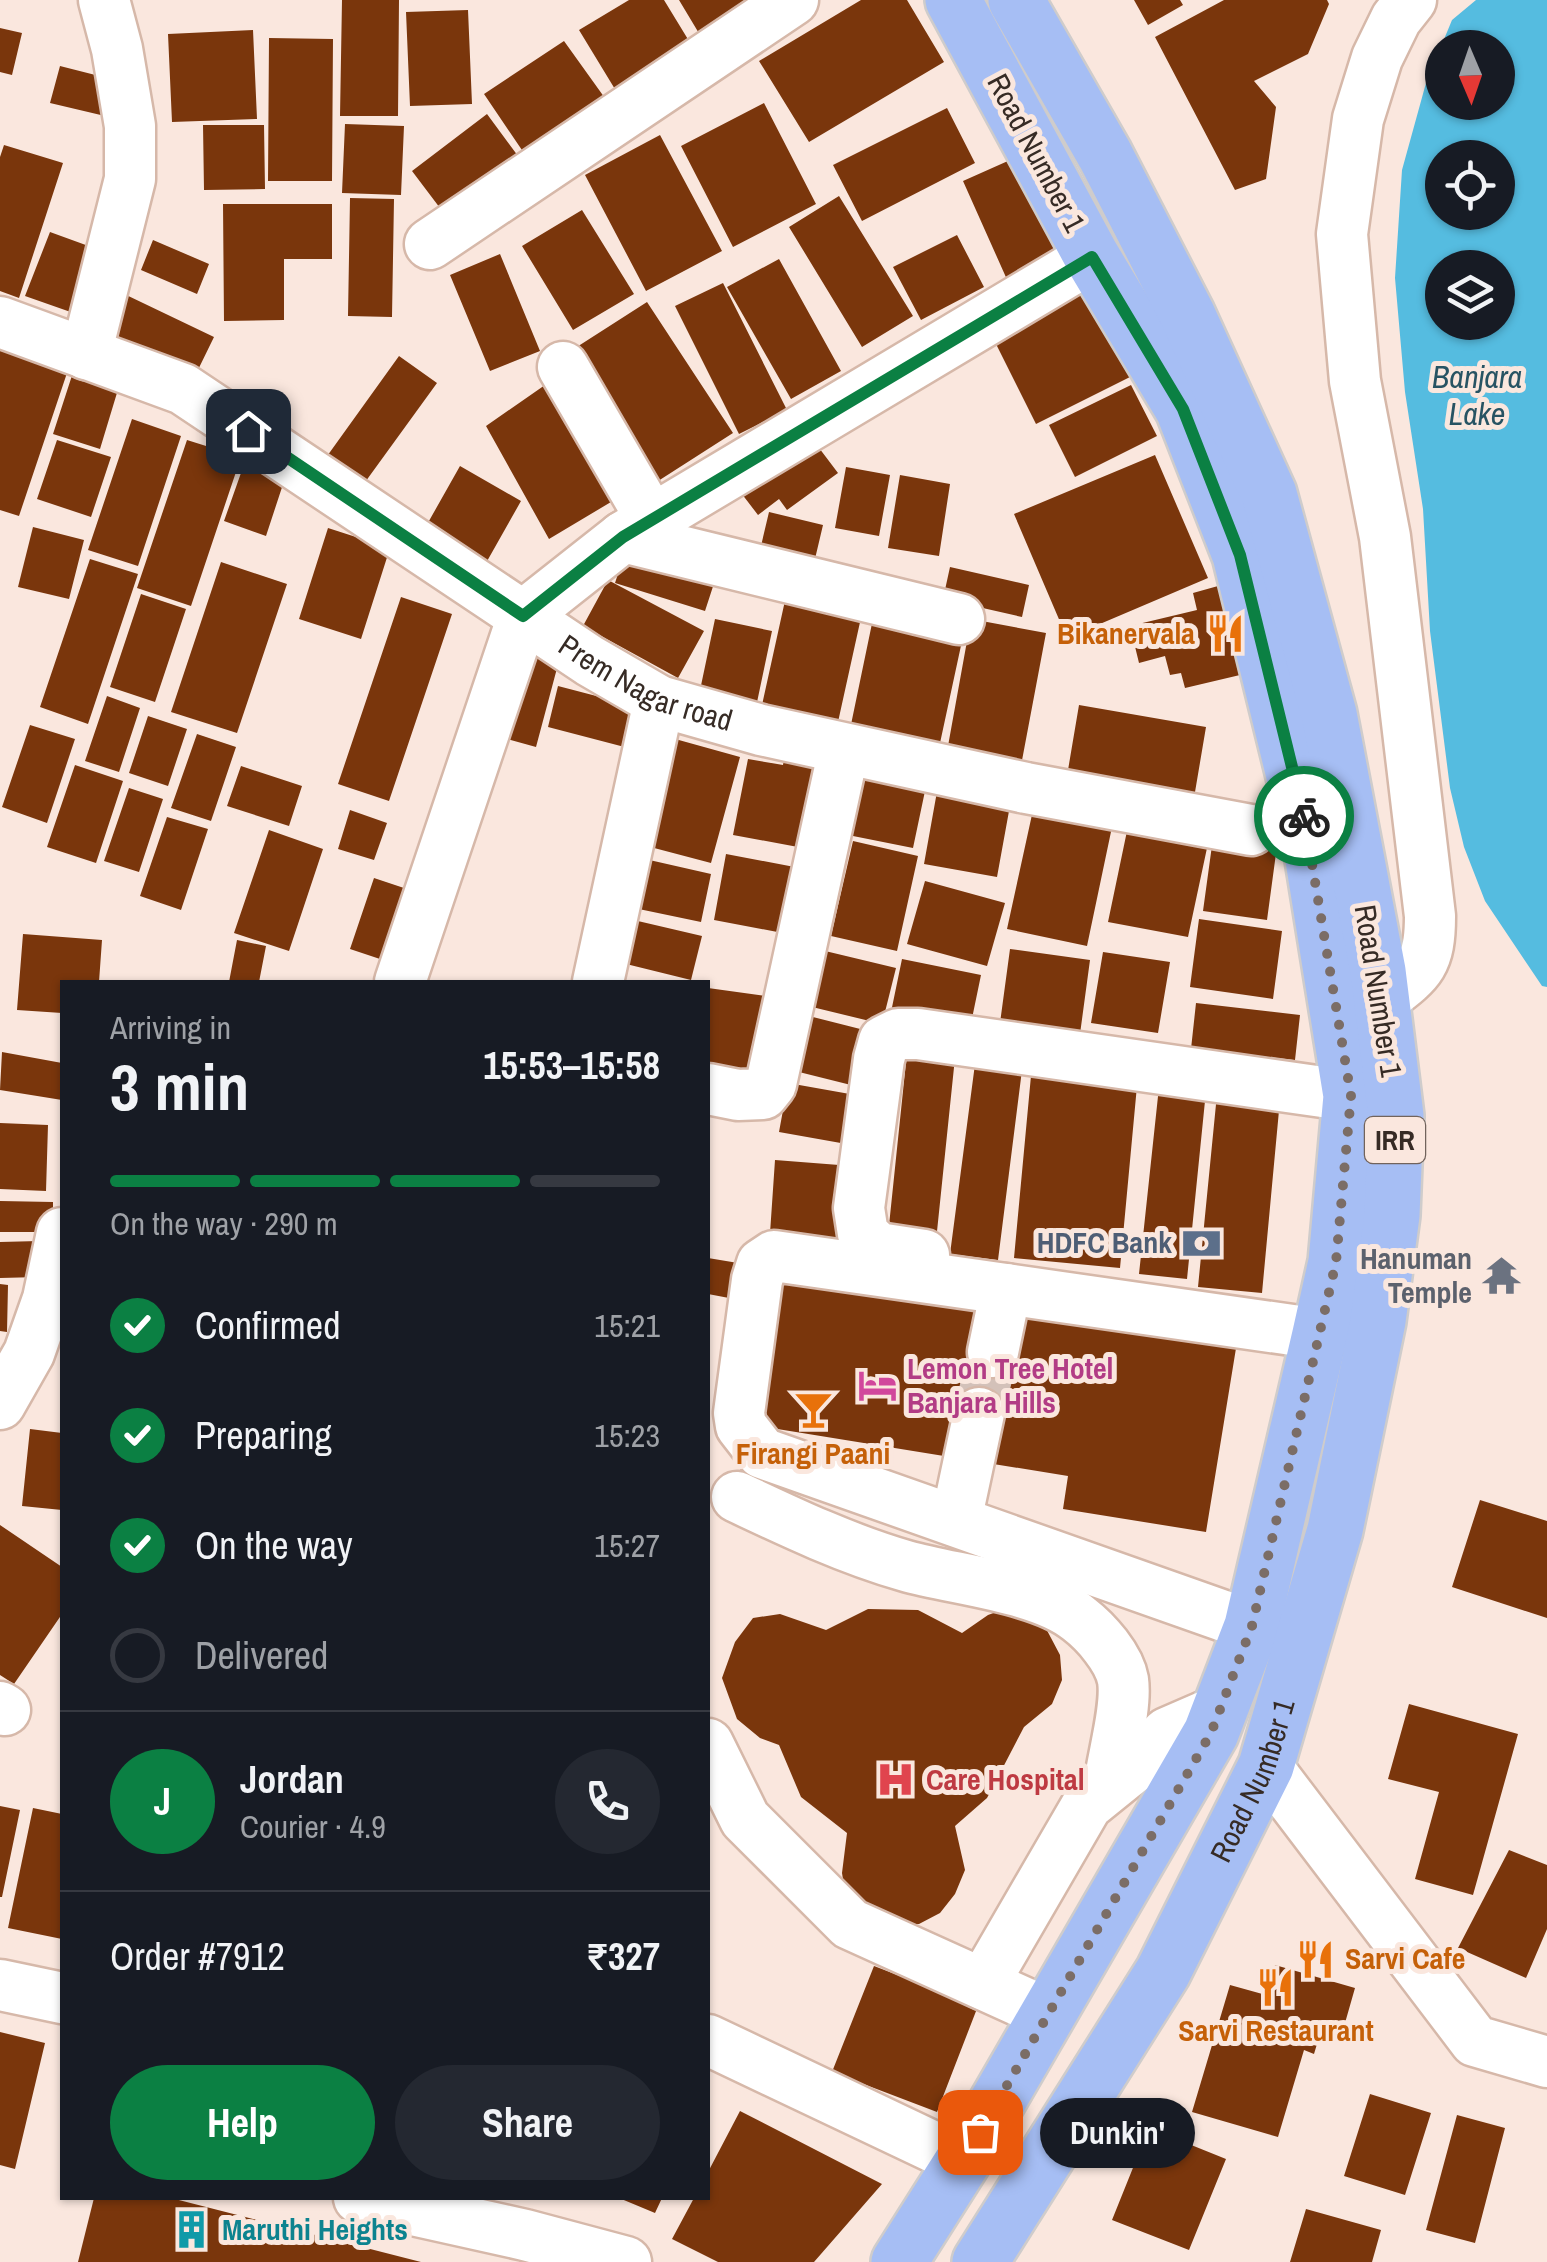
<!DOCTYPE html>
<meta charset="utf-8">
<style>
body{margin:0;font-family:"Archivo Narrow",sans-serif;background:#242831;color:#f1f3f6;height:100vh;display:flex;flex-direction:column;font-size:38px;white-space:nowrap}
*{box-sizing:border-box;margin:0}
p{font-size:32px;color:#9ea1a6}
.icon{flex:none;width:55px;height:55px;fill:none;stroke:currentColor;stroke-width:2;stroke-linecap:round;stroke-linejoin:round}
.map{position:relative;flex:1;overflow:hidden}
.panel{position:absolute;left:60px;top:980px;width:650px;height:1220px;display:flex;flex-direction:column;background:#171b24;border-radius:0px;box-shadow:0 2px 8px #0004}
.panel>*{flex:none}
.needle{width:65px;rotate:178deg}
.tools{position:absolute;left:1425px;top:30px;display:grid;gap:20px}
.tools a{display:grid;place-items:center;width:90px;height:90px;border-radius:50%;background:#171b24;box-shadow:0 2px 8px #0004;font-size:50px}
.pin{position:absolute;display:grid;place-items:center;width:85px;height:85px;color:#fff;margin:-42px;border-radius:20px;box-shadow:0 5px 15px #0006}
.courier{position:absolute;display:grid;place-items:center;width:100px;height:100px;margin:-50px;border:8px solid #0b8043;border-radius:50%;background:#fff;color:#222;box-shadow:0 2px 12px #0007}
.bubble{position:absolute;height:70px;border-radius:35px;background:#171b24;box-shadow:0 2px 8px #0004;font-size:32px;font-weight:700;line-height:70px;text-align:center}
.overview em{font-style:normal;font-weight:700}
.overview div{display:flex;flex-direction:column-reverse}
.overview{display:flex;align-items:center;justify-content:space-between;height:170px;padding:0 50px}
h1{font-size:65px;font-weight:700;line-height:75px}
.bar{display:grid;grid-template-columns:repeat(4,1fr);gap:15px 10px;align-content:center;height:120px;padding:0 50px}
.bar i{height:12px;border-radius:8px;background:#363941}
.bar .current{background:#0b8043}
.bar p{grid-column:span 4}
.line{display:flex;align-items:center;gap:25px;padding:0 50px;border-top:2px solid #363941}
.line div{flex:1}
.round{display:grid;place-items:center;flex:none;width:105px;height:105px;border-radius:52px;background:#242831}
ol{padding:0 50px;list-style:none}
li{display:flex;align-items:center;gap:30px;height:110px}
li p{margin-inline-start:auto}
li .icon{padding:10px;border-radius:50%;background:#0b8043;color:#fff;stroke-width:4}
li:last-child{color:#9ea1a6}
li i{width:55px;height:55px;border:5px solid #363941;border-radius:50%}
.action{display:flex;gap:20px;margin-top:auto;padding:20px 50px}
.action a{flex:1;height:115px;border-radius:60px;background:#0b8043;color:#fff;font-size:40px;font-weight:700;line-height:115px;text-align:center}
.action a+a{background:#242831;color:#f1f3f6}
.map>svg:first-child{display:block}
.water{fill:#55bce0;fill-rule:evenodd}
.building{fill:#7a360c}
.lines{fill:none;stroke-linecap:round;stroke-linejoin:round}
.minor-tunnel{stroke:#d3c1b9;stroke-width:50;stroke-dasharray:50 25;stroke-linecap:butt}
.minor-casing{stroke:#d6b8a9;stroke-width:55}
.major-casing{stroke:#cfcccb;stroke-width:60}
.minor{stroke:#fff;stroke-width:50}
.major{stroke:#a6bef4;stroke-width:55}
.done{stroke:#7b6d66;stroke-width:10;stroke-dasharray:0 18}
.route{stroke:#0b8043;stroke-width:12}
.labels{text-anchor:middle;stroke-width:10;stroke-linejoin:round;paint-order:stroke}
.shield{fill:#fae7de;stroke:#71635c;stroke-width:2.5}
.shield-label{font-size:28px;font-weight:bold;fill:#362b25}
.street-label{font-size:30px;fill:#362b25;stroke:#fae7de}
.food-label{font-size:30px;font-weight:bold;fill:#c56008;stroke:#fae7de}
.service-label{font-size:30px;font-weight:bold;fill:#4e5e75;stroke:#fae7de;text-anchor:end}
.worship-label{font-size:30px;font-weight:bold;fill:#5b616d;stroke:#fae7de;text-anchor:end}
.hotel-label{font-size:30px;font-weight:bold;fill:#b23c85;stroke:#fae7de;text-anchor:start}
.health-label{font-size:30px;font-weight:bold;fill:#be3a42;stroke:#fae7de;text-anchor:start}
.culture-label{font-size:30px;font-weight:bold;fill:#0d838f;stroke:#fae7de;text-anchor:start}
.water-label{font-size:32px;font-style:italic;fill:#275363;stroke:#fae7de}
</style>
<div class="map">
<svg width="1547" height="2262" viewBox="0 0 1547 2262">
<rect width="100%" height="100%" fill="#fae7de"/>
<path class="water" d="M1476 0H1547V987L1542 986 1485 901 1464 847 1450 788 1430 631 1423 509 1405 392 1395 278 1402 170 1426 83 1452 20ZM1442 48H1498V102H1442ZM1442 158H1498V212H1442ZM1442 268H1498V322H1442Z"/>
<path class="building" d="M342 0H399L398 116H340Z
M629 0H664L700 59 624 104 579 30Z
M679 0H750L700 35Z
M861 0H907L944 62 809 142 759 61Z
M1134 0H1180L1183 5 1148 25Z
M1224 0H1327L1329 4 1308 54 1254 81 1276 107 1266 179 1235 190 1155 37Z
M468 10 472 104 410 106 406 12Z
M0 28 22 33 12 75 0 72Z
M253 30 257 119 172 122 168 34Z
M269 38 333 39 332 181H268Z
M564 41 607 101 526 156 484 94Z
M60 66 115 80 105 116 50 103Z
M764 103 816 204 733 247 681 146Z
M947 108 975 163 862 221 833 165Z
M487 114 518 156 443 212 412 171Z
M345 124 404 126 401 195 342 193Z
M203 125H264L265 189 204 190Z
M660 135 722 251 646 291 585 175Z
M4 145 63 163 19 298 0 291V157Z
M1019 156 1065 259 1009 284 963 181Z
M839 196 913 316 862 347 789 227Z
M350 198 394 199 392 317 348 316Z
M223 204H332V259H284V320L224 321Z
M582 210 634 294 573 330 522 246Z
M50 232 105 252 82 316 25 296Z
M957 235 984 287 921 320 893 267Z
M153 240 209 264 197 294 141 270Z
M500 254 540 351 490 371 450 275Z
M779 259 841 371 791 399 727 287Z
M723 283 787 410 739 434 675 306Z
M1087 286 1132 376 1036 424 991 334Z
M120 292 214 337 194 378 100 332Z
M647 302 733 433 655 483 569 352Z
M0 348 68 370 19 516 0 510Z
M399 356 437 383 363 485 325 459Z
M78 357 123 373 100 449 53 434Z
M545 385 616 499 549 539 486 426Z
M1131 385 1157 436 1075 477 1049 425Z
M132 419 181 436 138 566 88 550Z
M807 432 838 473 787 510 779 499 758 515 735 485Z
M57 440 111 457 91 517 37 499Z
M187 440 241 457 191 606 137 588Z
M1155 455 1208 578 1067 638 1014 514Z
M247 456 288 469 266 536 224 521Z
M460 466 521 501 486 563 425 528Z
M846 467 890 475 879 536 835 528Z
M900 475 950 484 939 556 888 548Z
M769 512 823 525 810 580 756 567Z
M33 527 84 540 69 599 18 587Z
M328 528 390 548 361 639 299 619Z
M629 540 719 568 705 611 615 583Z
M90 559 138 574 88 724 40 707Z
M221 562 287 584 237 733 171 712Z
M950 567 1029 585 1022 617 943 599Z
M608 580 704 631 678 678 583 626Z
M1218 586 1240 675 1185 688 1181 673 1170 675 1165 656 1139 663 1130 626 1197 610 1193 593Z
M788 587 864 604 838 722 762 705Z
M141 594 186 609 155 702 110 687Z
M401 597 452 614 389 801 338 784Z
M875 609 965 627 937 757 848 739Z
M715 619 772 631 756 707 699 695Z
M971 619 1046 633 1020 771 946 757Z
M517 646 560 657 536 747 493 735Z
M558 686 646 709 636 750 548 727Z
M107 696 140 708 119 772 85 761Z
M1079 705 1206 727 1194 798 1067 776Z
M148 716 187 729 168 786 129 773Z
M30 725 75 739 47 823 2 807Z
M197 734 236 747 211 821 171 808Z
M668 737 740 757 711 863 639 844Z
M785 754 830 763 814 850 733 835 748 759 783 765Z
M853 757 929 772 913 848 838 833Z
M75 765 123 781 96 863 47 847Z
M241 766 302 786 289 826 227 806Z
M938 786 1011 800 997 877 924 864Z
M129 788 163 799 139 872 104 861Z
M350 810 387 823 374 860 338 849Z
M1033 810 1112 827 1087 946 1007 929Z
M167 817 208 829 181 910 140 896Z
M269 830 323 849 289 951 234 933Z
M1127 831 1207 848 1188 937 1108 922Z
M1213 838 1277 846 1267 920 1203 911Z
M853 841 918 856 897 951 831 936Z
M726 854 805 869 793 935 714 920Z
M645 859 711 874 701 922 634 908Z
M374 878 419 893 395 964 350 949Z
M925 881 1005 903 987 966 907 944Z
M625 918 702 936 691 980 614 961Z
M1199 919 1282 931 1273 999 1190 987Z
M23 934 102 940 99 982H62V1013L17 1010Z
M237 940 266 946 259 982H229Z
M1010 949 1090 960 1080 1034 1000 1023Z
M821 950 896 968 882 1024 808 1006Z
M1103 952 1170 962 1158 1033 1091 1023Z
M902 959 981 975 969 1033 890 1017Z
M708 988 773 997 761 1079 708 1071Z
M1196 1003 1300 1015 1295 1060 1191 1049Z
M805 1015 880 1034 867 1089 791 1070Z
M908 1043 956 1048 936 1241 888 1235Z
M2 1052 62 1063V1100L0 1090Z
M975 1064 1022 1070 998 1260 950 1254Z
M1032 1065 1138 1075 1120 1268 1014 1258Z
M788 1083 861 1096 852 1145 779 1132Z
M1218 1084 1281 1089 1262 1293 1198 1287Z
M1159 1087 1206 1091 1187 1279 1139 1274Z
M0 1123 48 1125 46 1191 0 1189Z
M775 1160 852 1166 846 1254 769 1248Z
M0 1201 53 1202V1232H0Z
M39 1241V1277L0 1278V1242Z
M708 1258 756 1266 750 1302 708 1294Z
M772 1268 993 1304 984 1362 1013 1367 1024 1302 1238 1336 1206 1532 1063 1509 1068 1476 746 1424Z
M0 1284 8 1285 7 1332 0 1331Z
M30 1429 62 1433V1510L22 1506Z
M1480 1500 1547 1521V1618L1452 1587Z
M0 1525 62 1567V1614L14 1684 0 1675Z
M1010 1607 1041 1619 1060 1655 1062 1680 1052 1704 1024 1727 987 1798 955 1826 965 1870 955 1894 940 1913 919 1924 892 1926 845 1892 842 1873 847 1833 801 1797 779 1745 760 1738 737 1719 722 1678 735 1642 753 1618 780 1614 826 1630 868 1609 918 1610 962 1633 988 1615Z
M1409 1704 1518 1734 1473 1895 1415 1879 1439 1792 1388 1779Z
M0 1806 20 1810 2 1897H0Z
M33 1808 62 1814V1939L8 1928Z
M1509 1850 1547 1865V1929L1526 1978 1458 1948Z
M1275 1965 1355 1988 1343 2030 1323 2024 1314 2054 1304 2050 1278 2137 1192 2112 1230 1985 1266 1995Z
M874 1966 978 2006 937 2112 832 2072Z
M0 2032 45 2043 15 2169 0 2165Z
M1370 2094 1431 2113 1405 2195 1344 2176Z
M740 2111 882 2184 814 2262H718L672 2239 694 2198H708V2172Z
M1457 2115 1505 2128 1475 2243 1426 2230Z
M1149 2128 1226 2159 1189 2250 1112 2220Z
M94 2198H171L421 2262H78Z
M619 2198H662L655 2213Z
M1306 2209 1381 2230 1372 2262H1290Z"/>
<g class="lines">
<path class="minor-tunnel" d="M979 1413 993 1352"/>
<defs>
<g id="minor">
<path d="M430 244 793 0"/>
<path id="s1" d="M0 322 183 389 590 661 659 701 761 730 1026 788 1251 830"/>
<path d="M86 354 130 179V126L117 49 104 0"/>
<path d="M563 367 652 520"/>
<path d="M623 537 959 619"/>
<path d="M400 982 523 616 623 537 1092 257"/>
<path d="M598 982 659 701"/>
<path d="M1382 1000C1420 971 1430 965 1430 916L1385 537 1355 381 1342 234 1358 119 1377 58 1396 19 1411 0"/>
<path d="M708 1089 738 1095 763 1094 771 1084 844 749"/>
<path d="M924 1255 878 1248 863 1234 859 1208 879 1059 884 1041 898 1034H918L1351 1096"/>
<path d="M993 1352 1006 1289"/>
<path d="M0 1404 29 1353 48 1299 62 1233"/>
<path d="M737 1497C792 1523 847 1549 906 1566 955 1580 1040 1587 1079 1619 1096 1632 1119 1658 1123 1680 1127 1707 1113 1755 1109 1785"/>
<path d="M956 1521 979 1413"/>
<path d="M1252 1626 762 1453 741 1426 739 1413 757 1280 762 1264 774 1256 1320 1334"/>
<path d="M0 1707 5 1710"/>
<path d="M708 1744 745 1819 850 1924 1049 2014"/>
<path d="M1266 1766 1475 2041 1547 2062"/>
<path d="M983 1984 1087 1805 1134 1767 1167 1733 1220 1710"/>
<path d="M0 1985 62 1998"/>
<path d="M708 2040 963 2161"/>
<path d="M359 2198 525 2235 626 2262"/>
</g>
<g id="major">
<path d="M899 2262 963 2161 1211 1733 1252 1626 1320 1334 1336 1262 1351 1096 1310 841 1240 555 1183 409 1092 257 953 0"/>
<path id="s2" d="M980 2262 1163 1972 1266 1766 1335 1530 1378 1321 1392 1215 1396 1116 1378 971 1329 714 1269 494 1187 314 1105 155 1016 0"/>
</g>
</defs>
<use href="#minor" class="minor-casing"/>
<use href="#major" class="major-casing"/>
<use href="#minor" class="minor"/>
<use href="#major" class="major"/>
</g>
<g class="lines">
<path class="done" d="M980 2132 1211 1733 1252 1626 1336 1262 1351 1096 1304 816"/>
<path class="route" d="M248 431 523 616 623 537 1092 257 1183 409 1240 555 1304 816"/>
</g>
<defs>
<symbol id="restaurant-bare" viewBox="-9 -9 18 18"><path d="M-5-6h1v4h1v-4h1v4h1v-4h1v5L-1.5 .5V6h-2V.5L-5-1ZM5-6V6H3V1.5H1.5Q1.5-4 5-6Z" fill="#e8710a" stroke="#fae7de" stroke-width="2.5" paint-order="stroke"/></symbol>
<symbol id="bank-bare" viewBox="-9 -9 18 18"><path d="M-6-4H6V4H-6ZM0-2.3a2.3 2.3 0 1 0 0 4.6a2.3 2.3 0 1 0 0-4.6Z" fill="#5c6f8a" stroke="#fae7de" stroke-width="2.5" paint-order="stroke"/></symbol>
<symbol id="temple-bare" viewBox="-9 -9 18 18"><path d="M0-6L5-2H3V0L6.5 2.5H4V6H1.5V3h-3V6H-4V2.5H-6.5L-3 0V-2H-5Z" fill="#6b7280" stroke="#fae7de" stroke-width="2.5" paint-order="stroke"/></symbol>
<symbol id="hotel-bare" viewBox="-9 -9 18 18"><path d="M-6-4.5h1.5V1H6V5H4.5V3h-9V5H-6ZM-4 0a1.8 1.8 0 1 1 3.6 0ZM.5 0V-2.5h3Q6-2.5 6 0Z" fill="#d1479c" stroke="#fae7de" stroke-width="2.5" paint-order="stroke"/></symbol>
<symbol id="bar-bare" viewBox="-9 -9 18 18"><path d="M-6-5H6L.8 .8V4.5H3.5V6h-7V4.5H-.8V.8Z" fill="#e8710a" stroke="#fae7de" stroke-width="2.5" paint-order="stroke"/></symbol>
<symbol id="hospital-bare" viewBox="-9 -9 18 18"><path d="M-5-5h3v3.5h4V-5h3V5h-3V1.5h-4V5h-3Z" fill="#e0444e" stroke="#fae7de" stroke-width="2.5" paint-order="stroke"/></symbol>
<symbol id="building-bare" viewBox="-9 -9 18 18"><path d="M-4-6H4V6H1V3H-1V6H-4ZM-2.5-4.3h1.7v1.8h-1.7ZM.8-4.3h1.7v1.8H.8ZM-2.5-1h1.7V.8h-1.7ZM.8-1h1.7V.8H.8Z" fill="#0f9aa8" stroke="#fae7de" stroke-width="2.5" paint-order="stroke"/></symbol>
</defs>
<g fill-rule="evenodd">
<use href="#restaurant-bare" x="1198" y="606" width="55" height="55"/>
<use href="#bank-bare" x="1174" y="1216" width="55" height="55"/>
<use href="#temple-bare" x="1474" y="1248" width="55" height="55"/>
<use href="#hotel-bare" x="850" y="1358" width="55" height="55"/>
<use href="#bar-bare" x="786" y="1382" width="55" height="55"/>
<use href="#hospital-bare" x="868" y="1752" width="55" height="55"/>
<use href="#restaurant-bare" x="1288" y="1932" width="55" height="55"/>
<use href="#restaurant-bare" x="1248" y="1960" width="55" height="55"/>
<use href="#building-bare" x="164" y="2202" width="55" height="55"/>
</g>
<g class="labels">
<rect class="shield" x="1365" y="1117" width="60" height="46" rx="8"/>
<g class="shield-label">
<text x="1395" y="1150">IRR</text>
</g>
<g class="street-label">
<text transform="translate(1036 153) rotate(62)" y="10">Road Number 1</text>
<text dy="10" stroke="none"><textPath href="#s1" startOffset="745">Prem Nagar road</textPath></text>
<text transform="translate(1378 991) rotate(81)" y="10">Road Number 1</text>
<text dy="10" stroke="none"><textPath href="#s2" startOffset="555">Road Number 1</textPath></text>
</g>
<g class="food-label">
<text x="1195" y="644" text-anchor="end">Bikanervala</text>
<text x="813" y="1464">Firangi Paani</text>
<text x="1345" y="1969" text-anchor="start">Sarvi Cafe</text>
<text x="1276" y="2041">Sarvi Restaurant</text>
</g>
<g class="service-label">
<text x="1172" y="1253">HDFC Bank</text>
</g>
<g class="worship-label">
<text x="1472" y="1269">Hanuman<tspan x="1472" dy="34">Temple</tspan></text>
</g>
<g class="hotel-label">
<text x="907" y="1379">Lemon Tree Hotel<tspan x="907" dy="34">Banjara Hills</tspan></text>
</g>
<g class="health-label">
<text x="926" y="1790">Care Hospital</text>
</g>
<g class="culture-label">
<text x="222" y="2240">Maruthi Heights</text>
</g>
<g class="water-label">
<text x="1477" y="388">Banjara<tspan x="1477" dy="37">Lake</tspan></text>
</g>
</g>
</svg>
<div class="tools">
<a><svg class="needle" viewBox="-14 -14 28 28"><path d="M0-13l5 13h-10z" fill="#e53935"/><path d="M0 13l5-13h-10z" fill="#9ea1a6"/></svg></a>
<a><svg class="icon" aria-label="locate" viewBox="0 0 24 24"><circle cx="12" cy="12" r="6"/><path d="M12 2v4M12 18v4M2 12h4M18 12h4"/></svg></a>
<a><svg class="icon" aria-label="layers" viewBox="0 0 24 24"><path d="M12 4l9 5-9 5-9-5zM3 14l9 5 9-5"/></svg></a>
</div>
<div class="pin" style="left:980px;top:2132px;background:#ea580c"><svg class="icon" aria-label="bag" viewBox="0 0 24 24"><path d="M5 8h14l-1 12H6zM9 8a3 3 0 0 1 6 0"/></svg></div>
<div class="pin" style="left:248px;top:431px;background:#1f2937"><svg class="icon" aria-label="home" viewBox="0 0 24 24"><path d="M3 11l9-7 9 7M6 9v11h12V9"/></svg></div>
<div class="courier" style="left:1304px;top:816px"><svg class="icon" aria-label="bike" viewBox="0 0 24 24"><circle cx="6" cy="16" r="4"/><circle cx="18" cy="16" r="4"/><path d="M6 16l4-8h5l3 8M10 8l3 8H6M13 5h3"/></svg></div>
<div class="bubble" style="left:1040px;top:2098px;width:155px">Dunkin'</div>
<section class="panel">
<div class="overview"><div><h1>3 min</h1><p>Arriving in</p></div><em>15:53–15:58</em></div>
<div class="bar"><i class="current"></i><i class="current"></i><i class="current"></i><i></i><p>On the way · 290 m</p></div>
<ol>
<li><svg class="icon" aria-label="check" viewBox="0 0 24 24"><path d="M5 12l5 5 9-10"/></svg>Confirmed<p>15:21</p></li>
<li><svg class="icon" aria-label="check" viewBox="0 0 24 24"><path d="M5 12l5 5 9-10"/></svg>Preparing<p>15:23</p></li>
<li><svg class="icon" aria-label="check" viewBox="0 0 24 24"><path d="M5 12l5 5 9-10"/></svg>On the way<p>15:27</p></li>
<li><i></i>Delivered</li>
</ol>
<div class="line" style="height:180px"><b class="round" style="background:#0b8043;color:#fff">J</b><div><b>Jordan</b><p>Courier · 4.9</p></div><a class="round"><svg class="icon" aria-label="phone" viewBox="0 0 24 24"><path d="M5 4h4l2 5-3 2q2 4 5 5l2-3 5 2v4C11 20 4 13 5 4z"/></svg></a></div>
<div class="line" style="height:130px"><div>Order #7912</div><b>₹327</b></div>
<div class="action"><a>Help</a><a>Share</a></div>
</section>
</div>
